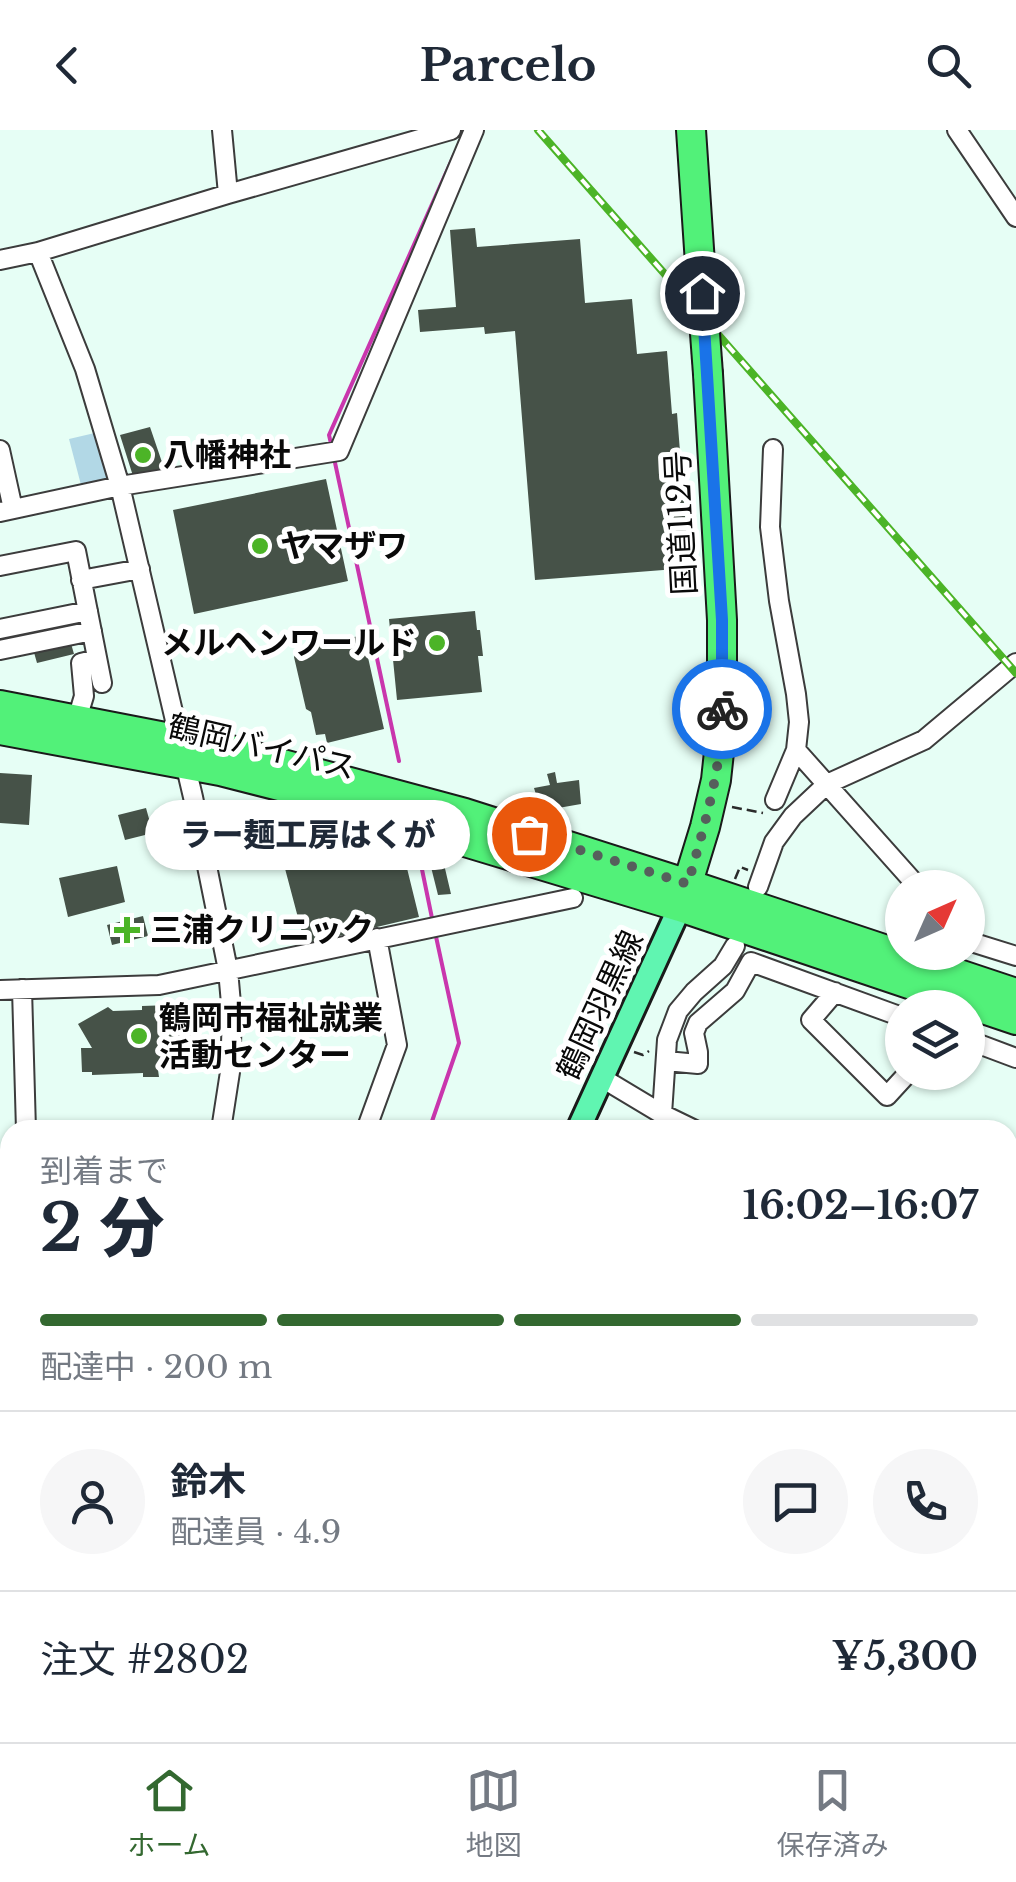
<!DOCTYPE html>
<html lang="ja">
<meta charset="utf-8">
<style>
body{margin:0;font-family:"Libre Baskerville","Noto Sans JP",serif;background:#f6f6f7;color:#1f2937;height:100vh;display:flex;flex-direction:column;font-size:38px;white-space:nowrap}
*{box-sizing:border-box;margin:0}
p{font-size:32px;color:#747a83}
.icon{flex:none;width:55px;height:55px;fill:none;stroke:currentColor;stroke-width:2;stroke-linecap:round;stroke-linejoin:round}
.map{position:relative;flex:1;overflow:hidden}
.side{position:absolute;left:0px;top:990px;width:1018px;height:622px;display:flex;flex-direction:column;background:#fff;border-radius:30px 30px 0 0;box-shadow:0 2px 8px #0004}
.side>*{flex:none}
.needle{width:65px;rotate:45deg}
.tools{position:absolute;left:885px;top:740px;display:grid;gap:20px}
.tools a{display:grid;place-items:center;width:100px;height:100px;border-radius:50%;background:#fff;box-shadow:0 2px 8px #0004;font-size:50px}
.pin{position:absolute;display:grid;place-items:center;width:85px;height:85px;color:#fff;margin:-42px;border:5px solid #fff;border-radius:50%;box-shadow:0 2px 10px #0007}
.courier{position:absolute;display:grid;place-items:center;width:100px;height:100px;margin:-50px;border:8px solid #1a73e8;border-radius:50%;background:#fff;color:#222;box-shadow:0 2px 12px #0007}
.bubble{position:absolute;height:70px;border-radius:35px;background:#fff;box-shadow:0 2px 8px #0004;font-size:32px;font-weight:800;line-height:70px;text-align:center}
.head em{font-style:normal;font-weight:800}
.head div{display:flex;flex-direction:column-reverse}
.head{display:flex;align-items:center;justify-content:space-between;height:170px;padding:0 40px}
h1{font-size:65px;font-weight:800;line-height:75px}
.bar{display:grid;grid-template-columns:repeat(4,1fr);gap:15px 10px;align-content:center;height:120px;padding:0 40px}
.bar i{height:12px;border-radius:8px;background:#e0e1e3}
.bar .selected{background:#336830}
.bar p{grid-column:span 4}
.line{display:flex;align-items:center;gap:25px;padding:0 40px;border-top:2px solid #e0e1e3}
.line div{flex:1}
.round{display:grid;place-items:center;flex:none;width:105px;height:105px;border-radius:52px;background:#f6f6f7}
header{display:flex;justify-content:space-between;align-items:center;height:130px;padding:0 40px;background:#fff;font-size:45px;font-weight:800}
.menu{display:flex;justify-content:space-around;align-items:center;height:140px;border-top:2px solid #e0e1e3;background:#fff;font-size:28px;color:#747a83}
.menu a{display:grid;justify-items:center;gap:5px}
.menu .selected{color:#336830}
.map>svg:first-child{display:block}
.green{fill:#b2d8e6}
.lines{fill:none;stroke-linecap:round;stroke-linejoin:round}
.stream{stroke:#c936ad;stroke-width:4}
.building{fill:#465248}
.minor-casing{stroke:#3c3c3c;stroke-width:22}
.major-casing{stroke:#1a1a1a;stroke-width:28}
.highway-casing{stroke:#1a1a1a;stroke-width:32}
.path{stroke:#2b2b2b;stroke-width:2.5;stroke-dasharray:10 5;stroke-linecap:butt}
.minor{stroke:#fff;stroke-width:18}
.major{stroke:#60f5b1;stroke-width:22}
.highway{stroke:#52f179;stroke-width:28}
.rail-casing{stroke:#4cb427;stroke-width:8}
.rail{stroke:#fff;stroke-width:4;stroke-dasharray:11;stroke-linecap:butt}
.highway-bridge-casing{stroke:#1a1a1a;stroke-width:32;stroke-linecap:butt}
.highway-bridge{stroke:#52f179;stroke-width:28}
.done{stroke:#565f5c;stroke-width:10;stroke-dasharray:0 18}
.route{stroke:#1a73e8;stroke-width:12}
.poi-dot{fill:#4cb427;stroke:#fff;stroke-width:4}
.labels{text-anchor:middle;stroke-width:10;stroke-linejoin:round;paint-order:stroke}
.poi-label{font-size:32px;font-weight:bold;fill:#090909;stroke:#fff;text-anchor:start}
.street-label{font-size:32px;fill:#090909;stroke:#fff}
</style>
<header><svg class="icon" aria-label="back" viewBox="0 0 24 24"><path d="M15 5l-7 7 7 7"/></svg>Parcelo<svg class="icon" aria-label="search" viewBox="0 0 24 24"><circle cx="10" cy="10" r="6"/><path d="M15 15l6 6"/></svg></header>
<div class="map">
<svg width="1016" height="1612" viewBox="0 0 1016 1612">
<rect width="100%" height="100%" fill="#e6fef5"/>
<path class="green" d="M99 302 112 347 81 355 69 309Z
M10 1501V1594L0 1596V1503Z"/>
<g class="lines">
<path class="stream" d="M332 318 329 305 454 25
M334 328 399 631
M418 720 433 793
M429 1000 459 913 435 802"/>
</g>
<path class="building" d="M475 98 477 117 580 109 585 173 632 169 637 224 667 221 672 284 677 283 689 438 535 450 515 201 485 204 484 197 420 202 418 180 456 177 450 100Z
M150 297 166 344 133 346 120 305Z
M326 349 348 451 194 484 173 380Z
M475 481 477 500H480L483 526H478L482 562 397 570 389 489Z
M363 505 384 599 327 613 325 604 316 605 311 582 306 579 294 527 297 520Z
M70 510 74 524 37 533 33 519Z
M555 642 557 653 579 650 581 674 541 681 534 658 550 655 547 644Z
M0 643 32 645 29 695 0 693Z
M146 678 153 703 125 710 118 685Z
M329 703 403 722 419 787 305 814 279 716Z
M443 730 451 764 438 765 430 733Z
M117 736 125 772 68 787 59 748Z
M143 786 148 806 112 815 107 795Z
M171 875V878L192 877 194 923 185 924 186 939 158 940 159 947H143V943L92 945V942H82L81 918H92L78 894 108 877 113 881 142 880V876Z
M0 1097H8L10 1134H0Z"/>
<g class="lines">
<defs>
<path id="minor" d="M222 0 228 64
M957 0 1016 87
M38 122 85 239 120 356 193 667 228 840 232 885 230 942 221 1000
M0 130 38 122 228 64 451 0
M773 319 770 397 779 471 796 564 799 592 796 620 919 758
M0 320 13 379
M0 382 120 356 339 321 474 0
M0 436 76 421 102 553
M81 450 140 439
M0 499 88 481
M0 520 92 501
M77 589 84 566 81 533 97 529
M775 670 796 620
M758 757 774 712 793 686 827 654 924 610 1016 533
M968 811 1016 826
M22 859 26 1000
M0 860 159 855 573 768
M835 862 811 890 887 966 909 942
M968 910 1016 928
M666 931 698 934V922L694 903 698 893 735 861 751 832 902 887
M602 948 662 984 695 1000
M662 984 667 910 678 881 694 862 723 836 735 816
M366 1000 397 915 377 808
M0 1070 10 1069
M1008 1156 1016 1166
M0 1184 10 1185
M1008 1290 1016 1283
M0 1292 10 1294
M1008 1321 1016 1331
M0 1395 10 1393
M1008 1479 1016 1488
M0 1494 10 1491
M0 1601 10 1599
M113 1602 115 1612
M220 1602 222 1611 293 1602
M535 1602 549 1612
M974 1602 983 1612
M628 1612 632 1602
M886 1612 889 1602"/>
<path id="major" d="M578 1000 680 777
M321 1612 322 1602"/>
<path id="highway" d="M691 0 702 163
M0 575 227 619 465 683 688 754 1016 863
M0 600 220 641 358 676 455 709 680 777 1016 890
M682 772 705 697 716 650 722 594V490L708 244"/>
</defs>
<use href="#minor" class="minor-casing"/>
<use href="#major" class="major-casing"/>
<use href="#highway" class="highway-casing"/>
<path class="path" d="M732 677 763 683
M735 749 740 737 748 740
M634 922 643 925 649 921
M0 1528 10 1526"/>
<use href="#minor" class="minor"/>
<use href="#major" class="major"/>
<use href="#highway" class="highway"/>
<defs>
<path id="rail" d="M538 0 1016 543"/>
</defs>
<use href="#rail" class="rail-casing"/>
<use href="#rail" class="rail"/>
<defs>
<path id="highway-bridge" d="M702 163 708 244"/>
</defs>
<use href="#highway-bridge" class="highway-bridge-casing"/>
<use href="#highway-bridge" class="highway-bridge"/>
</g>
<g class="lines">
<path class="done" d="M529 704 688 754C704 696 722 640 722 579"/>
<path class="route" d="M702 163 722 490V579"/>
</g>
<g class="poi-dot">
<circle cx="143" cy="325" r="10"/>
<circle cx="260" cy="416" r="10"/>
<circle cx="437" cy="513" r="10"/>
<path d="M122 785h10v10h10v10h-10v10h-10v-10h-10v-10h10z"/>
<circle cx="139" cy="906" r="10"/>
</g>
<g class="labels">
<g class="poi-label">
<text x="163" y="336">八幡神社</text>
<text x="280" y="427">ヤマザワ</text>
<text x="417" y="524" text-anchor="end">メルヘンワールド</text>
<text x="150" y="811">三浦クリニック</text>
<text x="159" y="899">鶴岡市福祉就業<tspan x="159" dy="37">活動センター</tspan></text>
</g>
<g class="street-label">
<text transform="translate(681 393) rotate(-93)" y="11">国道112号</text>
<text transform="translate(262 617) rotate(13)" y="11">鶴岡バイパス</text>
<text transform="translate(600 875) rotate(-65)" y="11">鶴岡羽黒線</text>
</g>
</g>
</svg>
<div class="tools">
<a><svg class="needle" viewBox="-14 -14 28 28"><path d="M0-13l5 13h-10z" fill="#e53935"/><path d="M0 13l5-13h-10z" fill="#747a83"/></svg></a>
<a><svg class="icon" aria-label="layers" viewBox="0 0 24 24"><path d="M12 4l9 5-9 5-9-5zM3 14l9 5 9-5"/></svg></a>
</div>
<div class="pin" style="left:529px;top:704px;background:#ea580c"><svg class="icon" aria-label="bag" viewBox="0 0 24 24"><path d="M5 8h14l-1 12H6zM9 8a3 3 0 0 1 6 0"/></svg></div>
<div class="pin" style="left:702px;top:163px;background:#1f2937"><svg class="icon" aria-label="home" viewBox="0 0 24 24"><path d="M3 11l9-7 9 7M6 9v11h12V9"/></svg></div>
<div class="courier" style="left:722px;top:579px"><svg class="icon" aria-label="bike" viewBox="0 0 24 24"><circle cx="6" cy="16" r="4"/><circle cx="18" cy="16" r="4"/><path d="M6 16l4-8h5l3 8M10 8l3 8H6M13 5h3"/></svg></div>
<div class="bubble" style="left:145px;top:670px;width:325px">ラー麺工房はくが</div>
<section class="side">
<div class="head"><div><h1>2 分</h1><p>到着まで</p></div><em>16:02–16:07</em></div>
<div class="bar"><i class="selected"></i><i class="selected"></i><i class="selected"></i><i></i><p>配達中 · 200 m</p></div>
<div class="line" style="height:180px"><a class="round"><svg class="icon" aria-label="person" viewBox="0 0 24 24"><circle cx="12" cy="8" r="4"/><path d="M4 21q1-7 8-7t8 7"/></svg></a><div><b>鈴木</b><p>配達員 · 4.9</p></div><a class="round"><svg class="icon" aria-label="chat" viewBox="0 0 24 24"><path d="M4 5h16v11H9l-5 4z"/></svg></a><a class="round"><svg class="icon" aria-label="phone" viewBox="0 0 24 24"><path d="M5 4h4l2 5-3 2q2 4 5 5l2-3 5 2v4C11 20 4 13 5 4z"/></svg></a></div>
<div class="line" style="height:130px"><div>注文 #2802</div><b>¥5,300</b></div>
</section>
</div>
<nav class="menu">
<a class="selected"><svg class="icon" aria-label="home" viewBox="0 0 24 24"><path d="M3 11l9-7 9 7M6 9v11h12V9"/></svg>ホーム</a>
<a><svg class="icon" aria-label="map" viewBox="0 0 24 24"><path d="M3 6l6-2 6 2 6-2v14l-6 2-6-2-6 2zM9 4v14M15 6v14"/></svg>地図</a>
<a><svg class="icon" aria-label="saved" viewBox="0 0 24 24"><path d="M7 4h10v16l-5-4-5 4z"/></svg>保存済み</a>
</nav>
